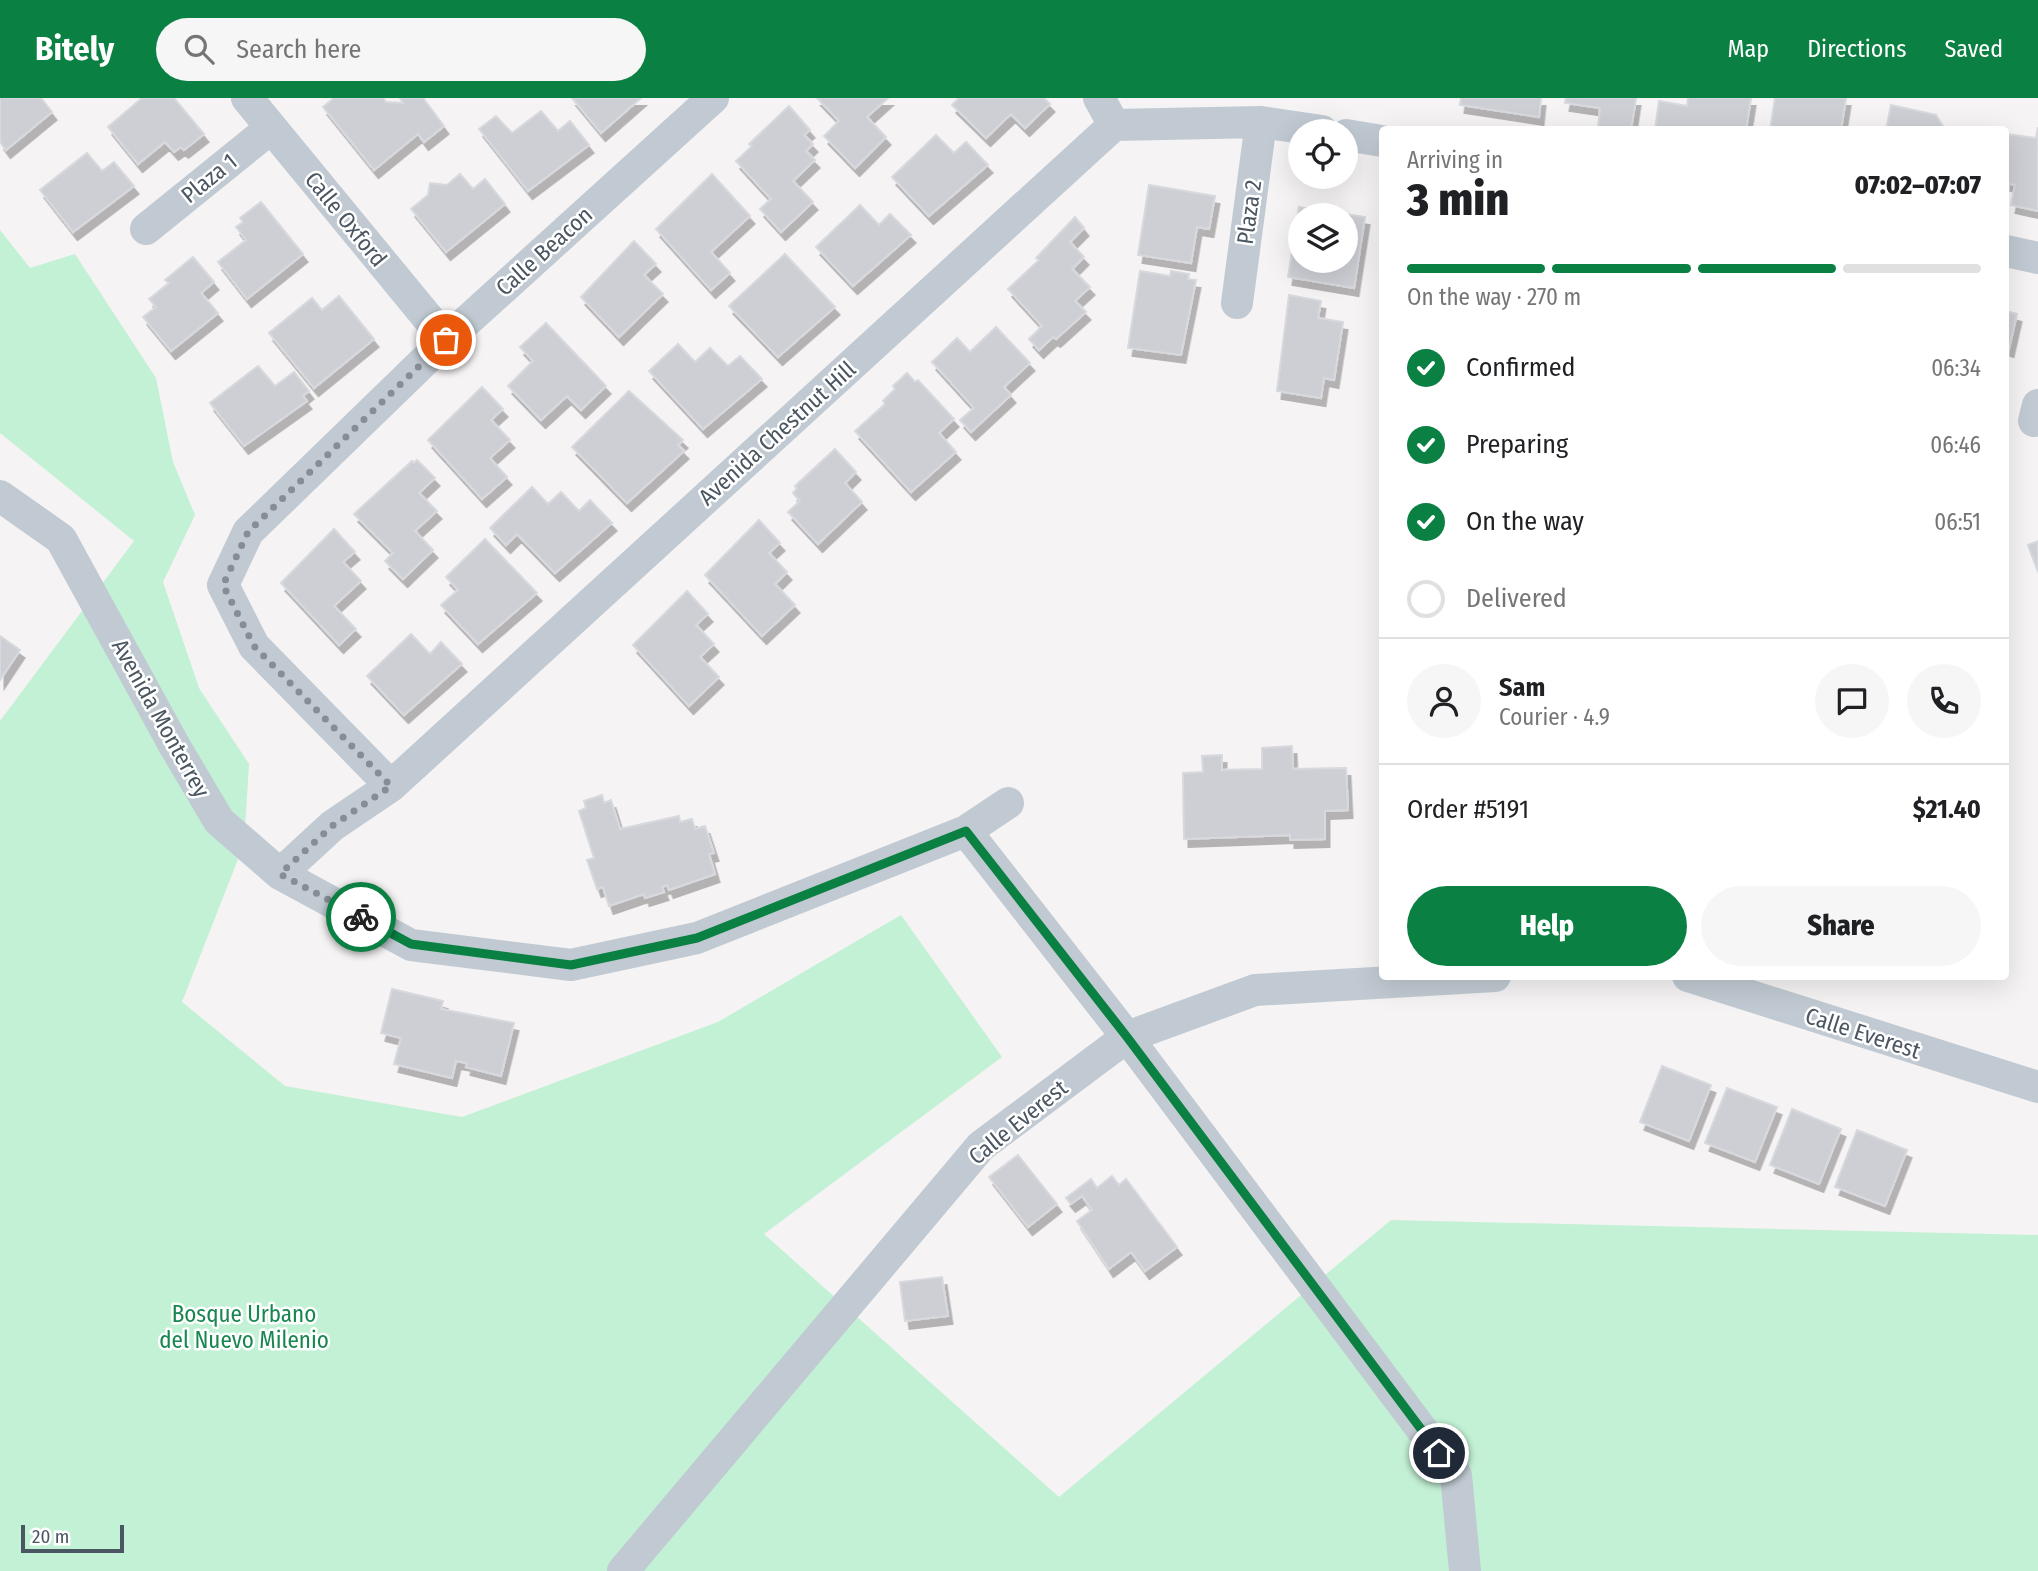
<!DOCTYPE html>
<meta charset="utf-8">
<style>
body{margin:0;font-family:"Fira Sans Condensed",sans-serif;background:#f6f6f6;color:#202124;height:100vh;display:flex;flex-direction:column;font-size:26px;white-space:nowrap}
*{box-sizing:border-box;margin:0}
p{font-size:23px;color:#757577}
.icon{flex:none;width:38px;height:38px;fill:none;stroke:currentColor;stroke-width:2;stroke-linecap:round;stroke-linejoin:round}
.map{position:relative;flex:1;overflow:hidden}
.details{position:absolute;left:1379px;top:28px;width:630px;height:854px;display:flex;flex-direction:column;background:#fff;border-radius:7px;box-shadow:0 7px 28px #0002}
.details>*{flex:none}
.fabs{position:absolute;left:1288px;top:21px;display:grid;gap:14px}
.fabs a{display:grid;place-items:center;width:70px;height:70px;border-radius:50%;background:#fff;box-shadow:0 7px 28px #0002;font-size:35px}
.scale{position:absolute;left:21px;bottom:18px;width:103px;box-sizing:border-box;padding-left:7px;border:4px solid #4a5661;border-top:0;font-size:19px;line-height:24px;white-space:nowrap;color:#4a5661;-webkit-text-stroke:5px #fff;paint-order:stroke}
.pin{position:absolute;display:grid;place-items:center;width:60px;height:60px;color:#fff;margin:-30px;border:4px solid #fff;border-radius:50%;box-shadow:0 2px 7px #0007}
.courier{position:absolute;display:grid;place-items:center;width:70px;height:70px;margin:-35px;border:5px solid #0b8043;border-radius:50%;background:#fff;color:#222;box-shadow:0 2px 9px #0007}
.headline em{font-style:normal;font-weight:800}
.headline div{display:flex;flex-direction:column-reverse}
.headline{display:flex;align-items:center;justify-content:space-between;height:119px;padding:0 28px}
h1{font-size:46px;font-weight:800;line-height:52px}
.bar{display:grid;grid-template-columns:repeat(4,1fr);gap:10px 7px;align-content:center;height:84px;padding:0 28px}
.bar i{height:9px;border-radius:5px;background:#e0e0e0}
.bar .active{background:#0b8043}
.bar p{grid-column:span 4}
.line{display:flex;align-items:center;gap:18px;padding:0 28px;border-top:2px solid #e0e0e0}
.line div{flex:1}
.round{display:grid;place-items:center;flex:none;width:74px;height:74px;border-radius:37px;background:#f6f6f6}
ol{padding:0 28px;list-style:none}
li{display:flex;align-items:center;gap:21px;height:77px}
li p{margin-inline-start:auto}
li .icon{padding:7px;border-radius:50%;background:#0b8043;color:#fff;stroke-width:4}
li:last-child{color:#757577}
li i{width:38px;height:38px;border:4px solid #e0e0e0;border-radius:50%}
.button{display:flex;gap:14px;margin-top:auto;padding:14px 28px}
.button a{flex:1;height:80px;border-radius:42px;background:#0b8043;color:#fff;font-size:28px;font-weight:800;line-height:80px;text-align:center}
.button a+a{background:#f6f6f6;color:#202124}
header{display:flex;align-items:center;gap:42px;box-sizing:border-box;height:98px;padding:0 35px;background:#0b8043;color:#fff}
header strong{font-size:33px}
nav{display:flex;gap:38px;margin-inline-start:auto;font-size:24px}
.search{width:490px;height:63px;background:#f6f6f6;display:flex;align-items:center;gap:18px;box-sizing:border-box;padding:0 24px;border-radius:38px;color:#757577;font-size:26px}
.map>svg:first-child{display:block}
.green{fill:#c3f1d5}
.building{fill:#cdcfd5;stroke:#d7d9de;stroke-width:2;fill-rule:evenodd;filter:url(#shadow)}
.lines{fill:none;stroke-linecap:round;stroke-linejoin:round}
.street{stroke:#c1cad2;stroke-width:32}
.done{stroke:#868d94;stroke-width:7;stroke-dasharray:0 12.6}
.route{stroke:#0b8043;stroke-width:9}
.labels{text-anchor:middle;stroke-width:5;stroke-linejoin:round;paint-order:stroke}
.street-label{font-size:23px;fill:#4a5661;stroke:#fff}
.park-label{font-size:23px;fill:#17864f;stroke:#fff}
</style>
<header>
<strong>Bitely</strong>
<div class="search"><svg class="icon" aria-label="search" viewBox="0 0 24 24"><circle cx="10" cy="10" r="6"/><path d="M15 15l6 6"/></svg>Search here</div>
<nav><a>Map</a><a>Directions</a><a>Saved</a></nav>
</header>
<div class="map">
<svg width="2038" height="1473" viewBox="0 0 2038 1473">
<defs>
<filter id="shadow"><feDropShadow dx="4.5" dy="8" stdDeviation="0" flood-color="#0004"/></filter>
</defs>
<rect width="100%" height="100%" fill="#f5f3f3"/>
<path class="green" d="M0 132 30 170 75 156 156 280 173 364 195 417 163 484 199 590 249 666 244 746 182 904 285 988 462 1019 718 924 901 817 1002 959 764 1136 1059 1399 1391 1122 2038 1137V1473H0V623L134 443 0 335Z"/>
<path class="building" d="M0 0H41L52 14 6 52 0 44Z
M142 0H174L204 36 184 52 181 49 174 54 165 44 138 66 108 29Z
M334 0H383L386 4 403 5 400 0H423L444 28 424 44 418 36 374 72 323 9Z
M572 0H641L601 35Z
M817 0H888L867 19 886 39 855 70 824 38 839 23Z
M959 0H1044L1050 6 1025 30 1011 16 986 40 952 7Z
M1461 0H1541L1539 19 1460 7Z
M1566 0H1636L1631 32 1598 30 1600 10 1565 5Z
M1688 0H1751L1746 32 1655 31 1659 3 1687 8Z
M1775 0H1846L1841 32H1770Z
M1891 7 1936 17 1944 30 1952 32H1886Z
M789 8 810 32 804 37 813 46 806 53 815 62 793 83 813 104 781 134 760 111 771 101 736 63 752 48 749 46Z
M541 13 558 33 570 23 589 47 528 93 479 31 496 18 512 35Z
M2038 29V113L2011 107 2015 87 2006 85V36L2036 40Z
M936 37 954 55 966 44 988 67 929 118 892 79Z
M87 55 102 73 114 64 134 88 73 134 40 92Z
M460 76 473 91 485 81 505 106 446 154 411 111 428 97 430 85 447 87Z
M712 76 750 118 711 154 730 175 711 192 656 131Z
M1149 87 1215 98 1209 131 1197 129 1191 165 1138 157Z
M261 104 303 156 247 201 218 164 246 142 236 129 243 124 240 120Z
M860 107 879 127 890 116 911 137 853 188 816 149Z
M1299 109 1365 119 1354 190 1288 179ZM1300 117H1346V163H1300Z
M1075 119 1084 130 1070 144 1084 159 1072 171 1090 189 1075 203 1086 214 1056 241 1053 239 1039 252 1029 241 1042 228 1008 191 1039 162 1036 160Z
M634 143 656 166 644 177 663 196 619 239 581 199Z
M785 156 835 209 778 259 729 208Z
M193 159 214 184 201 195 218 215 171 253 143 219 156 209 149 201 169 185 165 182Z
M1140 173 1170 178 1171 173 1189 176 1188 181 1196 182 1181 257 1128 250Z
M1289 197 1321 203 1318 220 1343 224 1334 282 1324 280 1321 300 1277 293Z
M339 198 374 241 314 290 269 235 312 200 322 212Z
M2006 213 2017 216 2009 251 2006 250Z
M546 225 606 288 581 312 567 298 541 322 508 288 533 263 520 249Z
M996 229 1030 265 1004 289 1011 297 971 334 960 322 974 310 932 264 957 240 970 254Z
M678 246 695 264 710 250 728 268 740 258 762 281 703 331 649 273Z
M258 268 275 288 294 274 309 293 303 298 307 303 244 348 210 305Z
M907 275 915 284 918 282 954 321 939 335 956 354 911 394 855 333 885 306 883 303 895 291 893 288Z
M482 289 503 311 491 322 510 342 490 360 507 379 482 401 428 342Z
M629 293 683 342 678 347 684 353 627 405 572 349Z
M835 351 856 374 845 385 862 404 818 446 788 414 800 403 793 395 797 390 795 388Z
M417 362 435 380 419 395 437 413 415 433 433 452 403 481 385 463 393 455 354 416 412 363 414 365Z
M532 389 548 406 561 394 579 413 590 402 612 425 555 475 517 436 506 447 490 430Z
M759 422 780 445 769 455 787 474 775 486 795 507 762 538 705 477Z
M334 431 355 454 343 464 361 483 334 508 356 531 339 547 281 485Z
M485 441 537 495 478 546 441 507 458 492 446 479Z
M2038 443V474L2028 447Z
M687 493 708 516 696 527 714 546 700 559 719 579 689 608 633 547Z
M411 536 430 556 441 544 462 566 404 617 367 578Z
M0 538 20 552 0 582Z
M1292 648 1293 671 1346 670 1348 712 1325 713V741L1290 742V737L1184 741 1183 675 1203 674 1202 658 1222 657V672L1262 671V650Z
M602 697 604 705 611 702 620 731 679 718 680 724 692 721 695 731 705 728 714 755 709 756 715 776 669 792 667 787 662 789 664 794 645 800 644 796 609 808 603 789 597 791 587 762 594 760 579 713 586 710 584 703Z
M392 891 443 903 441 911 514 925 501 978 466 969 467 965 456 963 452 980 394 966 401 940 381 935Z
M1662 968 1711 987 1689 1043 1640 1024Z
M1727 990 1777 1009 1755 1064 1705 1045Z
M1792 1011 1841 1031 1819 1086 1770 1067Z
M1857 1032 1907 1052 1885 1108 1835 1089Z
M1018 1057 1057 1106 1028 1129 989 1079Z
M1112 1078 1119 1087 1126 1081 1177 1149 1145 1173 1131 1154 1109 1171 1077 1123 1092 1112 1082 1098 1071 1106 1066 1100 1091 1081 1097 1090Z
M942 1179 948 1218 905 1223 900 1184Z"/>
<g class="lines">
<path class="street" d="M247 0 446 242
M1099 0 1114 27
M1346 37 1382 43
M146 131 271 30
M2006 153 2038 160
M1237 205 1261 24
M2034 323 2038 307
M0 398 61 441 174 647 219 723 280 776 411 847 571 867 697 840 966 733 1008 705
M391 688 254 548 223 487 248 434 446 242 713 0
M966 733 1127 939 1456 1377 1465 1473
M280 776 332 728 391 688 1114 27 1261 24 1322 33
M1688 878 2038 989
M623 1473 981 1048 1127 939 1255 892 1495 878"/>
</g>
<g class="lines">
<path class="done" d="M361 819 280 776 332 728 391 688 254 548 223 487 248 434 446 242"/>
<path class="route" d="M361 819 411 846 571 867 697 840 966 733 1127 939 1439 1355"/>
</g>
<g class="labels">
<g class="street-label">
<text transform="translate(209 80) rotate(-39)" y="8">Plaza 1</text>
<text transform="translate(1249 114) rotate(-82)" y="8">Plaza 2</text>
<text transform="translate(346 121) rotate(51)" y="8">Calle Oxford</text>
<text transform="translate(544 153) rotate(-42)" y="8">Calle Beacon</text>
<text transform="translate(777 335) rotate(-42)" y="8">Avenida Chestnut Hill</text>
<text transform="translate(161 620) rotate(61)" y="8">Avenida Monterrey</text>
<text transform="translate(1863 935) rotate(18)" y="8">Calle Everest</text>
<text transform="translate(1018 1024) rotate(-39)" y="8">Calle Everest</text>
</g>
<g class="park-label">
<text x="244" y="1224">Bosque Urbano<tspan x="244" dy="26">del Nuevo Milenio</tspan></text>
</g>
</g>
</svg>
<div class="fabs">
<a><svg class="icon" aria-label="locate" viewBox="0 0 24 24"><circle cx="12" cy="12" r="6"/><path d="M12 2v4M12 18v4M2 12h4M18 12h4"/></svg></a>
<a><svg class="icon" aria-label="layers" viewBox="0 0 24 24"><path d="M12 4l9 5-9 5-9-5zM3 14l9 5 9-5"/></svg></a>
</div>
<div class="scale">20 m</div>
<div class="pin" style="left:446px;top:242px;background:#ea580c"><svg class="icon" aria-label="bag" viewBox="0 0 24 24"><path d="M5 8h14l-1 12H6zM9 8a3 3 0 0 1 6 0"/></svg></div>
<div class="pin" style="left:1439px;top:1355px;background:#1f2937"><svg class="icon" aria-label="home" viewBox="0 0 24 24"><path d="M3 11l9-7 9 7M6 9v11h12V9"/></svg></div>
<div class="courier" style="left:361px;top:819px"><svg class="icon" aria-label="bike" viewBox="0 0 24 24"><circle cx="6" cy="16" r="4"/><circle cx="18" cy="16" r="4"/><path d="M6 16l4-8h5l3 8M10 8l3 8H6M13 5h3"/></svg></div>
<section class="details">
<div class="headline"><div><h1>3 min</h1><p>Arriving in</p></div><em>07:02–07:07</em></div>
<div class="bar"><i class="active"></i><i class="active"></i><i class="active"></i><i></i><p>On the way · 270 m</p></div>
<ol>
<li><svg class="icon" aria-label="check" viewBox="0 0 24 24"><path d="M5 12l5 5 9-10"/></svg>Confirmed<p>06:34</p></li>
<li><svg class="icon" aria-label="check" viewBox="0 0 24 24"><path d="M5 12l5 5 9-10"/></svg>Preparing<p>06:46</p></li>
<li><svg class="icon" aria-label="check" viewBox="0 0 24 24"><path d="M5 12l5 5 9-10"/></svg>On the way<p>06:51</p></li>
<li><i></i>Delivered</li>
</ol>
<div class="line" style="height:126px"><a class="round"><svg class="icon" aria-label="person" viewBox="0 0 24 24"><circle cx="12" cy="8" r="4"/><path d="M4 21q1-7 8-7t8 7"/></svg></a><div><b>Sam</b><p>Courier · 4.9</p></div><a class="round"><svg class="icon" aria-label="chat" viewBox="0 0 24 24"><path d="M4 5h16v11H9l-5 4z"/></svg></a><a class="round"><svg class="icon" aria-label="phone" viewBox="0 0 24 24"><path d="M5 4h4l2 5-3 2q2 4 5 5l2-3 5 2v4C11 20 4 13 5 4z"/></svg></a></div>
<div class="line" style="height:91px"><div>Order #5191</div><b>$21.40</b></div>
<div class="button"><a>Help</a><a>Share</a></div>
</section>
</div>
